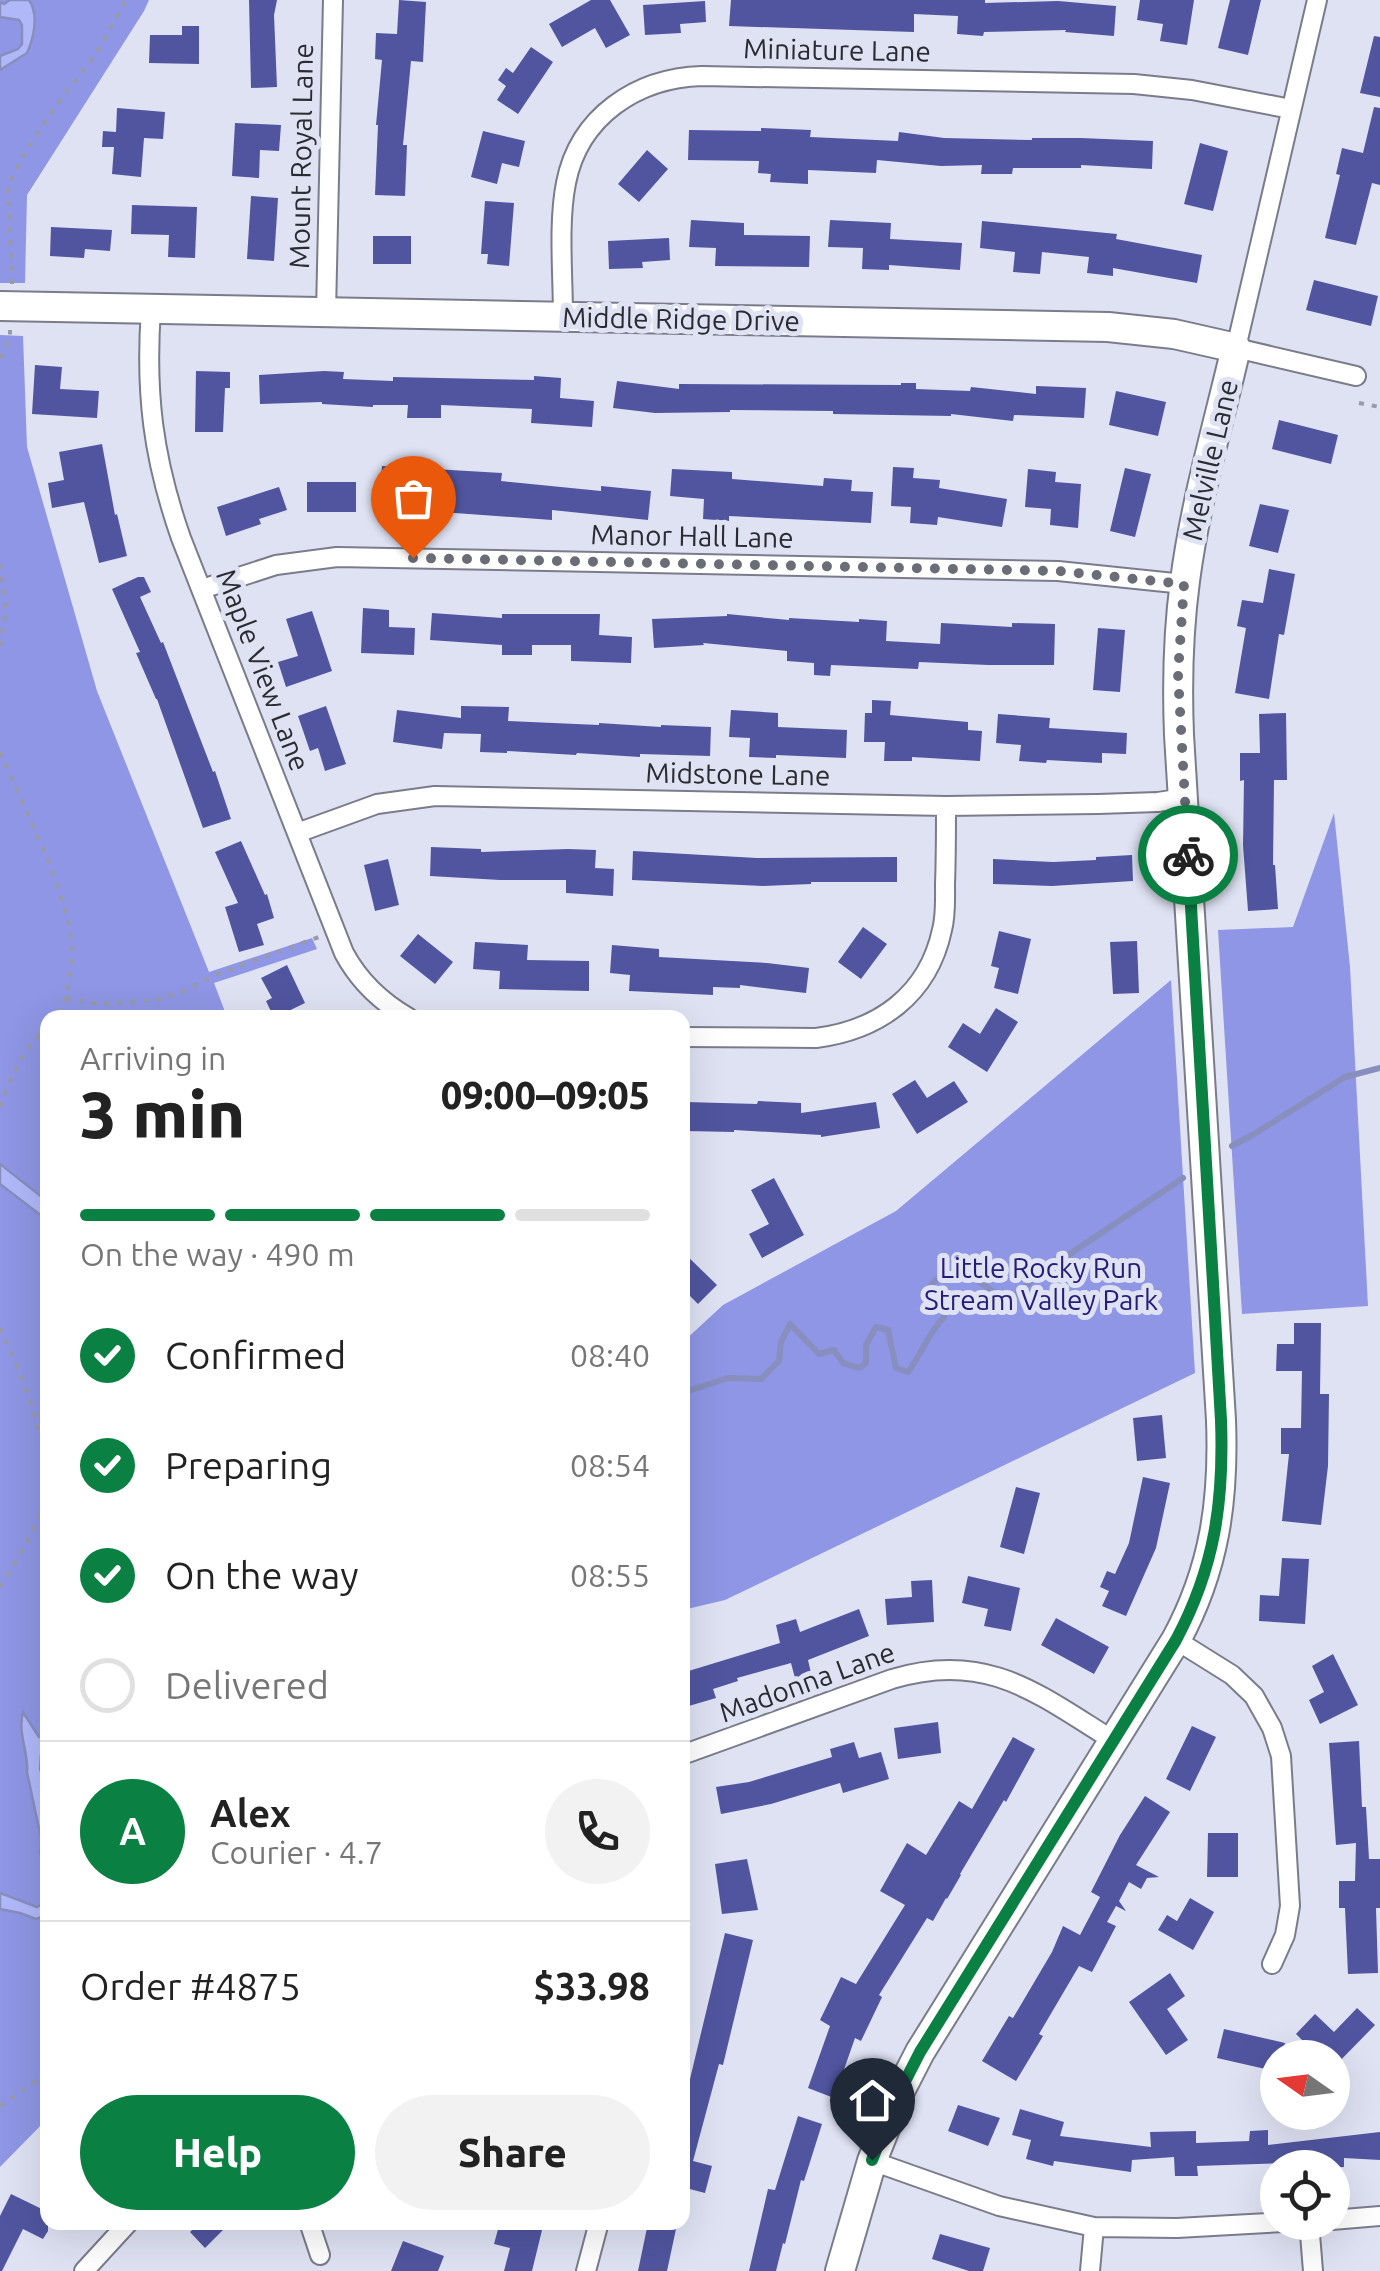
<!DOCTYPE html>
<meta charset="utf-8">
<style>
body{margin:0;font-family:Ubuntu,sans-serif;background:#f2f2f2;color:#222;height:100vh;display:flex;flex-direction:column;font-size:38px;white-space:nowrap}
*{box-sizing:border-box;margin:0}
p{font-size:32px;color:#767676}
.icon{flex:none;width:55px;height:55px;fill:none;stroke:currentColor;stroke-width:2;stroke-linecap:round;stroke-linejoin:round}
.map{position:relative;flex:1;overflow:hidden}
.details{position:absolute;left:40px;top:1010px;width:650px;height:1220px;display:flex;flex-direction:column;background:#fff;border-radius:20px;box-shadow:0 10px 40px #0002}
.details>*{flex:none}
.needle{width:65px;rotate:284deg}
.controls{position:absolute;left:1260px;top:2040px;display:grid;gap:20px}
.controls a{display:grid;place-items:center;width:90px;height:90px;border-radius:50%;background:#fff;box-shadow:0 10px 40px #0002;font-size:50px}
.pin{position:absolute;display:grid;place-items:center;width:85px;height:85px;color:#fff;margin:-102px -42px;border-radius:50% 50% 50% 0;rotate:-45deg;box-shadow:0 0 10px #0007}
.pin .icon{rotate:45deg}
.courier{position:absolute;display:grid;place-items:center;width:100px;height:100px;margin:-50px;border:8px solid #0b8043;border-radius:50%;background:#fff;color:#222;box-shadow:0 2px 12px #0007}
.headline em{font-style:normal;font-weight:800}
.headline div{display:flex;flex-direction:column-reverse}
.headline{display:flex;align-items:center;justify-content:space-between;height:170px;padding:0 40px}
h1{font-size:65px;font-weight:800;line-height:75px}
.bar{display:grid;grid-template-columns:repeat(4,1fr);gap:15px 10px;align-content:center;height:120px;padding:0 40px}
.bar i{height:12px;border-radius:8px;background:#e0e0e0}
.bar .current{background:#0b8043}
.bar p{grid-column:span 4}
.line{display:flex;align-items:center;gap:25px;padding:0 40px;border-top:2px solid #e0e0e0}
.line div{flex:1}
.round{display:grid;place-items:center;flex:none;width:105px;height:105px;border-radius:52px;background:#f2f2f2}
ol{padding:0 40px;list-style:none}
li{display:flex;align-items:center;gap:30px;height:110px}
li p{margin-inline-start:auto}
li .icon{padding:10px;border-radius:50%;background:#0b8043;color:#fff;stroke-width:4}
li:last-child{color:#767676}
li i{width:55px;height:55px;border:5px solid #e0e0e0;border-radius:50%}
.button{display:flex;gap:20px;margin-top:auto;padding:20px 40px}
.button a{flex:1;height:115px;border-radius:60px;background:#0b8043;color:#fff;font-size:40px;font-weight:800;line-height:115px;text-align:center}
.button a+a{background:#f2f2f2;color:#222}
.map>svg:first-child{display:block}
.forest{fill:#8e96e5}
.water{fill:#b0b8f9;stroke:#888ebd;stroke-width:2.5}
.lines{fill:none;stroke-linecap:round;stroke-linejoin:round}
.stream{stroke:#888ebd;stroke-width:6}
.building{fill:#51559f}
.street-casing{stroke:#7a7c8b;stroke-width:22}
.secondary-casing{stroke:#7a7c8b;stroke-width:32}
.path{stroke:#989aa7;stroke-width:4;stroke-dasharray:5 8;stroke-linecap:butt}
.street{stroke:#fff;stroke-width:18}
.secondary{stroke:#fff;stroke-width:28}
.done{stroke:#6a6c76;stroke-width:10;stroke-dasharray:0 18}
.route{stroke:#0b8043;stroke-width:12}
.labels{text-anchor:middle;stroke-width:10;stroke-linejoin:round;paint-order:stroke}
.street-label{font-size:28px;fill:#2b2c32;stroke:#dfe2f3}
.park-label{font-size:28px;fill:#271d79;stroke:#dfe2f3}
</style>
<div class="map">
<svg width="1380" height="2271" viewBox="0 0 1380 2271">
<rect width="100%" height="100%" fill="#dfe2f3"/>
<path class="forest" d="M0 0H149L144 11 27 195 25 283H0Z
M0 335 23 336 27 447 97 691 209 972 312 938 317 949 214 983 227 1017 48 1018V2118L0 2167Z
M1334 813 1350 967 1368 1306 1242 1314 1218 930 1293 927Z
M1171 980 1195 1373 725 1600 683 1610V1342L723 1305 896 1211Z"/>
<path class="water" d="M10 0H29C39 14 34 38 27 53L0 70V56L18 49 22 44V25L19 20 0 17V2L4 4Z
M0 1164 47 1201V1220L0 1184Z
M23 1712 39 1737 47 1732V1742L41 1754 40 1769 47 1787V1877L40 1853 41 1838 27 1772C29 1753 17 1733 23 1712Z
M0 1893 37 1907 44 1903 47 1898V1915L36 1919 20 1913 0 1909Z"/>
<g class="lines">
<path class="stream" d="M1232 1146 1254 1134 1345 1077 1380 1068
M682 1393 728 1378 761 1379 779 1361 781 1342 790 1324 819 1354 834 1350 843 1363 859 1368 866 1363V1345L876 1327 888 1330 896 1368 908 1372C922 1353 928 1334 944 1317V1305L934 1297 930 1286 941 1275 967 1272 993 1292 1015 1296 1037 1276 1183 1178"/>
</g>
<path class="building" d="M249 0H277L274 15 277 87 251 88Z
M399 0 426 2 423 62 411 61 403 145H407L405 196 375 195 378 125H376L382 60 375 59 376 33 397 34Z
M591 0H610L630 35 606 48 595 28 562 47 549 24Z
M731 0H985V3L1058 1 1116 6 1114 36 1065 32 1066 30 984 32 983 36 957 34 958 16 914 14V32L729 26Z
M1140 0H1194L1187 45 1160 41 1163 24 1137 20Z
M1230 0H1261L1248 55 1218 48Z
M705 1 706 22 680 24 681 33 645 35 643 5Z
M182 26H199V64L149 63 150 35H182Z
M1374 36 1380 37V97L1360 93Z
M531 47 553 62 518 114 497 100 506 86 498 80 506 68 513 73Z
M1374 107 1380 108V185L1372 183 1356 245 1325 238 1340 175 1336 174 1342 148 1363 153Z
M117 108 165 112 163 139 144 138 141 177 112 174 114 147H102L103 131 116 132Z
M235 123 281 125 279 151 260 150 259 178 232 176Z
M761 128 811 130 810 137 898 141 899 132 944 138 1032 140V138H1081L1153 141 1152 169 1081 165V168H1013L1012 174H981L982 165 941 166 877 160 876 173 808 170V184L770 182 771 174 758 173 759 161 688 160 689 130 761 131Z
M483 131 525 141 519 167 502 163 497 184 471 177Z
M1200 143 1228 151 1213 211 1184 204Z
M647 150 668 169 639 202 618 184Z
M251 196 278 198 274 261 247 259Z
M485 201 514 203 509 266 487 264 488 254H481Z
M132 205 197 207 195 258 168 257 169 235 131 234Z
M691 220 744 223V235L810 236 809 267 715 266 716 248 689 247Z
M830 220 891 223 890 239 962 243 960 270 889 265V270L862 269 863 248 828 247Z
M982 221 1117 234 1116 239 1202 255 1197 283 1113 268V276L1087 273 1089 257 1042 252 1040 274 1013 272 1015 252 980 248Z
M51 227 112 230 110 251 85 249 84 258 50 256Z
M373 236H411V264H373Z
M669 238 670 260 642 262 643 268 609 269 608 241Z
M1314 280 1378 296 1371 326 1306 310Z
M35 365 62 367 60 389 99 391 97 418 32 414Z
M196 371 230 372V388H225L223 432H195Z
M324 371 344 372 343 379 393 381V377L534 380V376L561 378 560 398 594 401 592 427 531 423 532 409 441 405V418H407L408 405H373V407L322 404V402L260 404 259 375Z
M617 381 679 389V384L901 385V383H916V389L970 391 971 387 1036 394V386L1086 388 1084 418 1014 415 1013 421 951 414V416L833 414V411L730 410V412L655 413 613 408Z
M1116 391 1166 402 1158 436 1109 425Z
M1279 420 1338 435 1331 464 1272 449Z
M102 444 115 515 117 514 127 556 99 563 84 502 52 508 48 483 64 480 59 452Z
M382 466 502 473 501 481 601 491V486L651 491 648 520 552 510V520L427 511V515L400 513 401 496 380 495Z
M893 467 914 468 913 478 940 480 939 488 1007 499 1002 527 938 517 937 525 910 523 911 507 891 506Z
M1125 468 1151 474 1135 537 1110 531Z
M672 469 732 472V479L823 486 824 478 852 480 851 491 873 492 871 523 729 516V521L703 519 704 499 670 496Z
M1028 469 1056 472 1055 482 1081 484 1078 528 1050 525 1051 509 1025 507Z
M307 482H356V512H307Z
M279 487 287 510 259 519 261 524 226 536 217 507Z
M1260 504 1289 510 1278 553 1249 546Z
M1269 569 1295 574 1284 635 1279 634 1269 699 1235 693 1246 628 1237 626 1242 600 1263 603Z
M138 577H144L151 592 140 597 161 643 163 642 213 772 215 771 231 819 203 828 157 699H156L136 653 140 652 112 589Z
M363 608 389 610V627L415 628 414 655 361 653Z
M312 611 332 671 286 687 278 662 298 656 286 619Z
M432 613 502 618V614H600L599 635 632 637 631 663 571 661V645H532V655H502V645L430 640Z
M727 614 789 620V618L859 622V619L887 621 886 641 940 644 941 623 1012 627V623L1055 624 1054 665H988L919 662 918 669 831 665 830 676 814 675V663L787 661V651L703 643 704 645 654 648 652 619 727 616Z
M1098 628 1125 630 1120 692 1093 690Z
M872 700 891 701 890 715 968 722V730L982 731 980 761 912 757V761H884L885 742H864L865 713H872Z
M326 706 346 764 325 771 318 748 310 751 298 716Z
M461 706 509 707 508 721 599 725V723L661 727V725L711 727 710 756 640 754V757L577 753 576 755 507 751V753L480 752 481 734 444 733 442 749 393 742 397 710 461 718Z
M731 710 778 713V727L847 730 846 758 776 755V758L749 757 750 738 729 737Z
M1286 713 1287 780H1274L1273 865H1275L1278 909 1248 911 1243 845 1244 780 1240 781V753H1260L1259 714Z
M998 714 1050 718 1049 728 1127 733 1126 754 1102 753V763L1047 760 1046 763 1019 761 1021 745 996 743Z
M241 841 265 895 267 894 274 918 257 924 264 945 239 952 225 907 238 903 215 852Z
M431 847 481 849V852L568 849 596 850 595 868 614 869 613 896 566 893V880H500L430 876Z
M633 851 757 858 897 857V882H811V884L763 886 632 880Z
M1132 855 1133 881 1052 886 993 884V859L1053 862 1096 860V857Z
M388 859 399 905 375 911 364 865Z
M863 927 887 944 861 979 838 962Z
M999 931 1031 939 1018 994 994 988 999 968 991 966Z
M418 934 453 962 435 984 400 956Z
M1137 941 1139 993 1113 994 1110 942Z
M475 942 528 945 527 960 589 961V991L499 989 500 971 473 969Z
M612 945 659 949V957L767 963 809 968 806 993 740 985V988L713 987V995L629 991 630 975 610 973Z
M287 965 305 1003 274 1018 266 1001 272 998 261 978Z
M996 1008 1018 1022 987 1072 948 1047 963 1023 980 1034Z
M915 1080 927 1098 954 1081 968 1102 917 1134 892 1094Z
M758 1101 801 1103V1113L876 1102 880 1128 821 1137V1135L734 1130V1132L686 1131V1102L757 1104Z
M774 1178 804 1235 762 1258 749 1234 769 1224 751 1190Z
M682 1251 717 1285 698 1304 682 1288Z
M1294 1323H1321L1320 1394H1329L1328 1466 1321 1525 1282 1521 1289 1454H1281V1428H1301L1302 1371H1276L1277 1344H1294Z
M1162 1415 1166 1458 1137 1461 1133 1418Z
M1143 1477 1170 1483 1156 1548 1126 1616 1102 1606 1109 1591 1100 1587 1107 1571 1115 1574 1129 1543Z
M1016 1487 1040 1493 1024 1554 1000 1547Z
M1282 1558 1309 1559 1305 1624 1259 1621 1260 1595 1279 1596Z
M968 1576 1020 1588 1011 1631 984 1626 988 1609 962 1603Z
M932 1580 934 1622 887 1625 885 1599 912 1597 911 1581Z
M859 1609 869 1636 808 1660 811 1673 795 1678 791 1663 737 1678 738 1681 713 1689 716 1698 682 1708V1673L780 1643 776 1625 796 1619 800 1632Z
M1056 1618 1109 1647 1094 1674 1041 1645Z
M1333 1654 1358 1705 1320 1724 1309 1700 1324 1692 1312 1666Z
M938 1722 941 1753 898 1759 894 1728Z
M1192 1726 1216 1737 1190 1791 1166 1779Z
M1013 1737 1035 1749 1006 1802 1004 1800 960 1874 961 1875 947 1899 946 1898 933 1921 927 1918 879 1995 882 1997 861 2041 855 2038 834 2098 808 2088 830 2026 820 2020 841 1977 856 1984 905 1905 880 1891 907 1843 926 1855 959 1801 972 1809Z
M1359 1741 1362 1807H1366L1369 1859H1380V1908H1376L1378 1973 1348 1974 1345 1908H1339V1881H1355L1356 1843 1336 1845 1329 1743Z
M854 1742 859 1758 881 1752 889 1779 843 1793 840 1783 771 1804 721 1814 716 1787 749 1782 832 1757 830 1749Z
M1145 1796 1170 1812 1136 1865 1159 1877 1147 1878 1141 1889 1129 1882 1119 1901 1126 1911 1116 1906 1107 1922 1116 1926 1092 1972 1079 1966 1039 2034 1043 2036 1016 2081 982 2061 1009 2016 1013 2018 1052 1952 1063 1926 1080 1935 1100 1897 1091 1892 1120 1835Z
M1208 1833H1238V1877H1207Z
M747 1859 758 1910 722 1914 715 1864Z
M1190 1898 1214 1912 1193 1950 1158 1930 1167 1915 1177 1921Z
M725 1933 753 1940 723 2065 719 2064 693 2161 712 2166 705 2193 682 2187V2099L688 2079H690Z
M1170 1973 1185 1996 1167 2009 1188 2040 1166 2055 1129 2002Z
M1357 2008 1375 2025 1332 2069V2058H1320L1296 2034 1315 2014 1334 2032Z
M1224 2029 1285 2043 1281 2058H1278V2072L1217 2058Z
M958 2105 1000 2118 988 2146 948 2131Z
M1020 2109 1064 2122 1060 2136 1151 2147 1150 2132 1196 2131V2143L1249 2141 1250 2131 1268 2130V2145L1380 2132V2160L1344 2158V2167L1327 2168H1286V2163L1197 2166 1198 2176H1175L1174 2157 1132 2160 1131 2172 1054 2161 1053 2166 1026 2159 1031 2140 1012 2135Z
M798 2116 822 2124 804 2181 801 2180 785 2244 783 2243 776 2271H749L768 2189 775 2190Z
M11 2194 48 2212V2231L43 2239 23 2229 2 2271H0V2216Z
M200 2222H231L205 2248 190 2232Z
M500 2222H544L532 2271H504L510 2248 494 2244Z
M648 2223 676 2229 667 2271H638Z
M940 2234 990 2248 983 2271H969L932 2259Z
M403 2241 444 2256 438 2271H391Z"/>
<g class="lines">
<defs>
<path id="street" d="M1317 0 1236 348 1356 376
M151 309C145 393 153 458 181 538L344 953C359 981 381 1002 409 1018
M326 312 333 0
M563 317C563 275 558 223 566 183 579 116 637 78 702 76L1134 84 1192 90 1291 109
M202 589 276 565 337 557 1058 571 1184 584
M297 833 377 804 435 796 946 806 1098 804 1158 802 1184 798
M682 1037 816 1038C879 1030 928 995 942 930 946 915 945 899 945 884 946 858 946 832 946 806
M1176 1640 1232 1675 1254 1696 1272 1728 1281 1756 1290 1906 1285 1935 1272 1964
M682 1755 892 1679C987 1650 1038 1694 1114 1741
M872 2161 999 2206 1094 2227 1177 2228 1284 2222
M1332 2220 1380 2216
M309 2222 320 2255
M1309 2222 1313 2271
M84 2271 129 2222
M586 2271 599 2222
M1090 2271 1094 2227"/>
<path id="secondary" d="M0 306 1108 327 1174 334 1236 348C1218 425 1195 503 1185 581 1178 633 1177 684 1179 735L1221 1420C1224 1500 1215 1568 1176 1640L920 2052 900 2091 872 2161 840 2271"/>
</defs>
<use href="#street" class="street-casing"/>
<use href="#secondary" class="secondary-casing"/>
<path class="path" d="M12 284 8 185 26 151 55 107 96 54 126 0
M0 358 10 340V330
M1359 403 1380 407
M0 564 6 609 0 647
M0 752 51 867 69 923 73 955 66 998 54 1018
M66 998 100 1004 157 1000 182 992 220 973 319 937
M0 1107C12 1074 22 1050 48 1025
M0 1328C21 1373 57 1456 43 1505 37 1527 13 1567 0 1587
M0 2106 48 2072"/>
<use href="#street" class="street"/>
<use href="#secondary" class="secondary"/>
</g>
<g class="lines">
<path class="done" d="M413 558 1058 571 1184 584 1178 674 1188 855"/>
<path class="route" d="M872 2160 900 2091 920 2052 1176 1640C1215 1567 1224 1501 1221 1420L1188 855"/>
</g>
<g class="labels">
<g class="street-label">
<text transform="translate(837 50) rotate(1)" y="10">Miniature Lane</text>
<text transform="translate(301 156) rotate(-89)" y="10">Mount Royal Lane</text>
<text transform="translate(681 319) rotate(1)" y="10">Middle Ridge Drive</text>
<text transform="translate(1210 460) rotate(-77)" y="10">Melville Lane</text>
<text transform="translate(692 536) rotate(1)" y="10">Manor Hall Lane</text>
<text transform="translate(263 670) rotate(69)" y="10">Maple View Lane</text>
<text transform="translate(738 774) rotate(1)" y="10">Midstone Lane</text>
<text transform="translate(807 1682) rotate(-20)" y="10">Madonna Lane</text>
</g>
<g class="park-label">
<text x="1041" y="1278">Little Rocky Run<tspan x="1041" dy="32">Stream Valley Park</tspan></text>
</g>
</g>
</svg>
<div class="controls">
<a><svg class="needle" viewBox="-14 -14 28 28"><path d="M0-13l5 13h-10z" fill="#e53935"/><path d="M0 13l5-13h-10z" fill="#767676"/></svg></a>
<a><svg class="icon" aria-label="locate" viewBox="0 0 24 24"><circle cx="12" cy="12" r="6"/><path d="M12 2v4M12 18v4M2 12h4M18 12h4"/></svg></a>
</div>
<div class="pin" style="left:413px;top:558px;background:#ea580c"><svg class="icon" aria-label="bag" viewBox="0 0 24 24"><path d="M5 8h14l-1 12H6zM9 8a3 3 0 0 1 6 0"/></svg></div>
<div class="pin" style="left:872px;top:2160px;background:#1f2937"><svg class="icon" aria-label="home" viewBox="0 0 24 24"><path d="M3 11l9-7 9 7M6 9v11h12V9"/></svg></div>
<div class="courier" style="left:1188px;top:855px"><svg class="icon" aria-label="bike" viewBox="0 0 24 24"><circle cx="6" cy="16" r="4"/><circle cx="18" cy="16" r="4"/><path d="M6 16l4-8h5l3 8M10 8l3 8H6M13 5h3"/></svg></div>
<section class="details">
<div class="headline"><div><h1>3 min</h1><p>Arriving in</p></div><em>09:00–09:05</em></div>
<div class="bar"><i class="current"></i><i class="current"></i><i class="current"></i><i></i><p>On the way · 490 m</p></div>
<ol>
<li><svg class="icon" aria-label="check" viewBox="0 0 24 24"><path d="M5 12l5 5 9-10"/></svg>Confirmed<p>08:40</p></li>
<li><svg class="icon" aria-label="check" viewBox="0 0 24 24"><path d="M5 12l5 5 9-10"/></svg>Preparing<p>08:54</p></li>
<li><svg class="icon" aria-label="check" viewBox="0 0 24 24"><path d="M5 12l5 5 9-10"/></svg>On the way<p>08:55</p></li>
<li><i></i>Delivered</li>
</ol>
<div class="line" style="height:180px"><b class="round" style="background:#0b8043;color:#fff">A</b><div><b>Alex</b><p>Courier · 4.7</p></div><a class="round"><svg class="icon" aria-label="phone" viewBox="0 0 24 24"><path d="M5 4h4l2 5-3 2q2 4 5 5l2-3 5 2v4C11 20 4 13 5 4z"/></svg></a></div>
<div class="line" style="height:130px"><div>Order #4875</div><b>$33.98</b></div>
<div class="button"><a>Help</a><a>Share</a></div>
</section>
</div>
